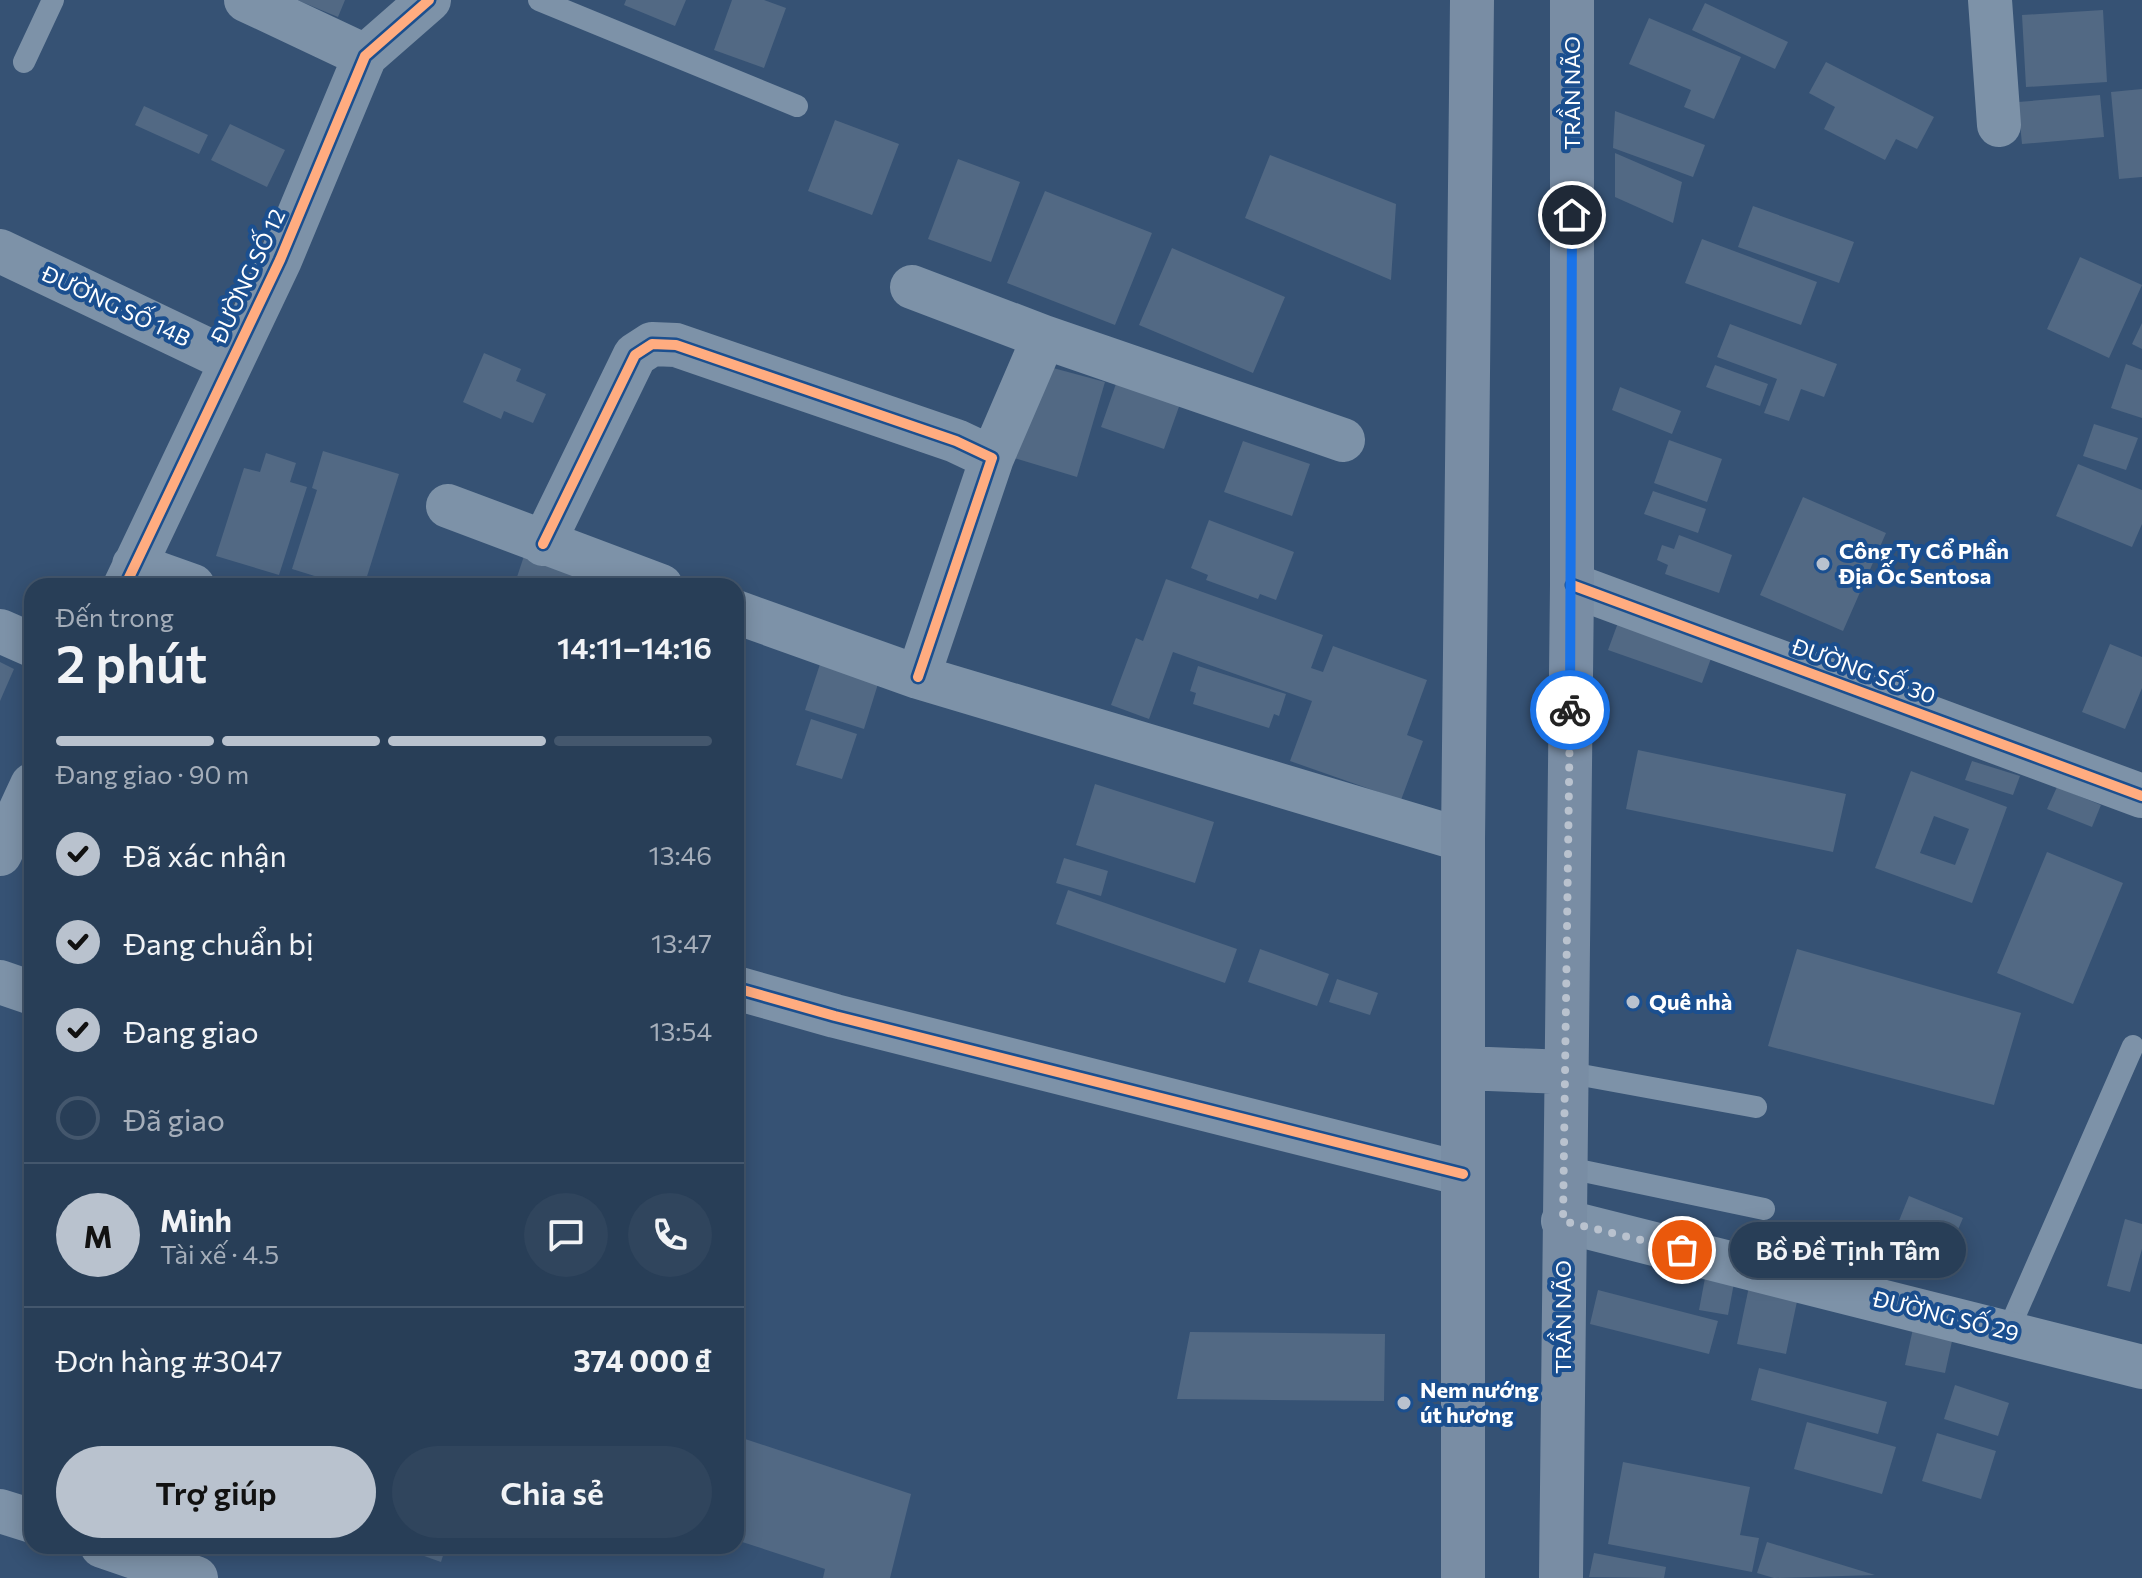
<!DOCTYPE html>
<html lang="vi">
<meta charset="utf-8">
<style>
body{margin:0;font-family:Commissioner,sans-serif;background:#30455d;color:#f1f3f6;height:100vh;display:flex;flex-direction:column;font-size:30px;white-space:nowrap}
*{box-sizing:border-box;margin:0}
p{font-size:26px;color:#a5aeba}
.icon{flex:none;width:44px;height:44px;fill:none;stroke:currentColor;stroke-width:2;stroke-linecap:round;stroke-linejoin:round}
.map{position:relative;flex:1;overflow:hidden}
.panel{position:absolute;left:24px;top:578px;width:720px;height:976px;display:flex;flex-direction:column;background:#283e57;border-radius:24px;box-shadow:0 4px 20px #0003,0 0 0 2px #44576d}
.panel>*{flex:none}
.pin{position:absolute;display:grid;place-items:center;width:68px;height:68px;color:#fff;margin:-34px;border:4px solid #fff;border-radius:50%;box-shadow:0 2px 8px #0007}
.courier{position:absolute;display:grid;place-items:center;width:80px;height:80px;margin:-40px;border:6px solid #1a73e8;border-radius:50%;background:#fff;color:#222;box-shadow:0 2px 10px #0007}
.bubble{position:absolute;height:56px;border-radius:28px;background:#283e57;box-shadow:0 4px 20px #0003,0 0 0 2px #44576d;font-size:26px;font-weight:600;line-height:56px;text-align:center}
.overview em{font-style:normal;font-weight:600}
.overview div{display:flex;flex-direction:column-reverse}
.overview{display:flex;align-items:center;justify-content:space-between;height:136px;padding:0 32px}
h1{font-size:52px;font-weight:600;line-height:60px}
.bar{display:grid;grid-template-columns:repeat(4,1fr);gap:12px 8px;align-content:center;height:96px;padding:0 32px}
.bar i{height:10px;border-radius:6px;background:#44576d}
.bar .current{background:#b9c2ce}
.bar p{grid-column:span 4}
.line{display:flex;align-items:center;gap:20px;padding:0 32px;border-top:2px solid #44576d}
.line div{flex:1}
.round{display:grid;place-items:center;flex:none;width:84px;height:84px;border-radius:42px;background:#30455d}
ol{padding:0 32px;list-style:none}
li{display:flex;align-items:center;gap:24px;height:88px}
li p{margin-inline-start:auto}
li .icon{padding:8px;border-radius:50%;background:#b9c2ce;color:#111;stroke-width:4}
li:last-child{color:#a5aeba}
li i{width:44px;height:44px;border:4px solid #44576d;border-radius:50%}
.action{display:flex;gap:16px;margin-top:auto;padding:16px 32px}
.action a{flex:1;height:92px;border-radius:48px;background:#b9c2ce;color:#111;font-size:32px;font-weight:600;line-height:92px;text-align:center}
.action a+a{background:#30455d;color:#f1f3f6}
.map>svg:first-child{display:block}
.building{fill:#526984;fill-rule:evenodd}
.lines{fill:none;stroke-linecap:round;stroke-linejoin:round}
.lane{stroke:#7d92a8;stroke-width:22}
.street{stroke:#7d92a8;stroke-width:44}
.secondary{stroke:#798da4;stroke-width:44}
.cycleway-casing{stroke:#1b4f8f;stroke-width:15}
.cycleway{stroke:#ffac80;stroke-width:10}
.done{stroke:#b9c2ce;stroke-width:8;stroke-dasharray:0 14.4}
.route{stroke:#1a73e8;stroke-width:10}
.poi-dot{fill:#b9c2ce;stroke:#1b4f8f;stroke-width:3}
.labels{text-anchor:middle;stroke-width:8;stroke-linejoin:round;paint-order:stroke}
.street-label{font-size:22px;fill:#fff;stroke:#1b4f8f}
.poi-label{font-size:22px;font-weight:bold;fill:#fff;stroke:#1b4f8f;text-anchor:start}
</style>
<div class="map">
<svg width="2142" height="1578" viewBox="0 0 2142 1578">
<rect width="100%" height="100%" fill="#365274"/>
<path class="building" d="M297 0H345L338 17Z
M626 0H686L675 26 624 5Z
M732 0H764L786 8 764 68 714 50Z
M1705 3 1788 42 1775 69 1692 30Z
M2103 10 2107 82 2026 87 2022 15Z
M1649 18 1741 57 1714 119 1684 107 1691 90 1629 64Z
M1826 62 1934 117 1917 149 1896 139 1885 160 1824 129 1835 107 1809 93Z
M2142 89V177L2119 179 2111 92Z
M2100 95 2104 137 2022 144 2018 102Z
M144 106 208 135 199 154 135 125Z
M1615 111 1705 145 1693 177 1613 148Z
M835 120 899 144 872 215 808 191Z
M230 124 285 150 267 187 211 160Z
M1615 153 1682 182 1673 223 1615 197Z
M1270 155 1396 204 1391 280 1245 218Z
M958 159 1020 182 991 262 928 239Z
M1045 191 1152 233 1115 325 1007 283Z
M1753 206 1854 242 1839 283 1738 247Z
M1702 239 1817 282 1801 325 1685 283Z
M1172 248 1285 297 1253 373 1139 325Z
M2080 257 2142 285 2109 358 2047 329Z
M2142 323V349L2132 344Z
M1730 324 1837 364 1824 397 1801 389 1789 421 1764 413 1777 379 1717 357Z
M484 353 521 369 516 381 546 394 533 423 504 411 501 419 463 402Z
M2126 364 2142 370V418L2111 408Z
M1042 365 1105 382 1077 477 1014 458Z
M1715 365 1768 384 1760 406 1706 387Z
M1118 378 1181 401 1164 449 1101 427Z
M1620 387 1681 411 1672 434 1612 410Z
M2094 424 2138 438 2126 470 2083 456Z
M1669 440 1722 459 1707 502 1654 483Z
M1243 441 1310 464 1292 516 1224 492Z
M323 451 399 474 364 586H347L292 569 317 490 312 488Z
M266 453 296 463 290 482 307 487 279 575 216 556 244 468 260 472Z
M2078 464 2142 490V524L2132 547 2056 516Z
M1653 491 1706 509 1698 533 1644 514Z
M1803 497 1886 533 1843 631 1760 595Z
M1209 520 1294 552 1276 600 1260 594 1258 599 1206 580 1208 575 1191 568Z
M1679 535 1732 555 1719 593 1665 574 1668 565 1657 560 1662 545 1674 549Z
M526 550 578 567 571 586H514Z
M1166 579 1323 635 1311 668 1323 672 1333 646 1427 680 1407 735 1423 741 1401 800 1290 761 1312 701 1173 652 1149 719 1111 705 1136 638 1143 641Z
M1619 620 1713 653 1702 683 1608 650Z
M2110 644 2142 657V688L2125 729 2082 712Z
M824 652 882 671 864 729 805 710Z
M0 662 14 669 0 701Z
M1198 666 1286 694 1279 716 1274 714 1269 728 1193 704 1196 693 1190 691Z
M811 719 857 734 842 779 796 765Z
M1638 750 1846 794 1833 852 1626 809Z
M1972 761 2020 776 2013 795 1965 780Z
M1911 771 2007 807 1972 903 1875 868ZM1934 816 1969 829 1955 865 1920 853Z
M1095 784 1214 822 1195 883 1076 845Z
M2057 787 2101 805 2092 827 2047 809Z
M2047 852 2123 883 2073 1004 1997 973Z
M1064 858 1108 871 1101 896 1056 883Z
M1068 890 1237 949 1225 983 1056 924Z
M1260 949 1329 974 1317 1006 1248 982Z
M1797 949 2021 1013 1994 1105 1768 1046Z
M1337 979 1378 993 1370 1015 1329 1002Z
M1909 1196 1963 1218 1945 1260 1892 1238Z
M2125 1219 2142 1224V1249L2130 1292 2107 1286Z
M1708 1262 1737 1267 1728 1315 1699 1310Z
M1751 1277 1800 1287 1786 1354 1737 1344Z
M1598 1290 1718 1321 1709 1354 1590 1324Z
M1916 1315 1956 1323 1945 1373 1905 1365Z
M1190 1332 1385 1334 1384 1401 1177 1399Z
M1759 1368 1887 1402 1878 1434 1751 1400Z
M1955 1385 2009 1403 1998 1436 1944 1419Z
M1807 1422 1896 1447 1882 1494 1794 1469Z
M1937 1433 1996 1451 1981 1499 1922 1481Z
M736 1436 911 1494 890 1578H823L825 1569 736 1540Z
M1623 1462 1750 1487 1740 1535 1759 1538 1752 1572 1608 1544Z
M1767 1542 1875 1575 1774 1578 1757 1573Z
M396 1546H446L441 1562Z
M1594 1553 1666 1567 1664 1578 1589 1577Z"/>
<g class="lines">
<path class="lane" d="M539 0 797 106
M24 62 53 0
M1565 1072 1756 1107
M1564 1167 1764 1209
M2008 1331 2133 1046"/>
<path class="street" d="M246 0 365 56
M1990 0 1999 125
M0 251 231 361
M912 287 1044 337
M992 458 1044 337 1343 440
M448 506 661 586
M543 544 635 355 652 344 676 345 956 441 992 458 918 677
M134 565 193 586
M1572 585 2142 796
M125 586 280 260 365 56 429 0
M736 612 918 677 1463 840
M0 631 32 645
M0 854 32 785
M0 982 32 993
M736 988 835 1016 1463 1174
M1563 1221 2142 1367
M0 1511 32 1521
M102 1546 196 1578"/>
<path class="secondary" d="M1464 1068 1565 1072
M1463 1578V840L1472 0
M1561 1578 1572 585V0"/>
<defs>
<path id="cycleway" d="M543 544 635 355 652 344 676 345 956 441 992 458 918 677
M1572 585 2142 796
M125 586 280 260 365 56 429 0
M736 988 835 1016 1463 1174"/>
</defs>
<use href="#cycleway" class="cycleway-casing"/>
<use href="#cycleway" class="cycleway"/>
</g>
<g class="lines">
<path class="done" d="M1570 710 1563 1221 1682 1250"/>
<path class="route" d="M1570 710 1572 215"/>
</g>
<g class="poi-dot">
<circle cx="1823" cy="564" r="8"/>
<circle cx="1633" cy="1002" r="8"/>
<circle cx="1404" cy="1403" r="8"/>
</g>
<g class="labels">
<g class="street-label">
<text transform="translate(1572 93) rotate(-90)" y="8">TRẦN NÃO</text>
<text transform="translate(248 276) rotate(-65)" y="8">ĐƯỜNG SỐ 12</text>
<text transform="translate(116 306) rotate(25)" y="8">ĐƯỜNG SỐ 14B</text>
<text transform="translate(1864 671) rotate(20)" y="8">ĐƯỜNG SỐ 30</text>
<text transform="translate(1946 1316) rotate(14)" y="8">ĐƯỜNG SỐ 29</text>
<text transform="translate(1563 1317) rotate(-90)" y="8">TRẦN NÃO</text>
</g>
<g class="poi-label">
<text x="1839" y="559">Công Ty Cổ Phần<tspan x="1839" dy="25">Địa Ốc Sentosa</tspan></text>
<text x="1649" y="1010">Quê nhà</text>
<text x="1420" y="1398">Nem nướng<tspan x="1420" dy="25">út hương</tspan></text>
</g>
</g>
</svg>
<div class="pin" style="left:1682px;top:1250px;background:#ea580c"><svg class="icon" aria-label="bag" viewBox="0 0 24 24"><path d="M5 8h14l-1 12H6zM9 8a3 3 0 0 1 6 0"/></svg></div>
<div class="pin" style="left:1572px;top:215px;background:#1f2937"><svg class="icon" aria-label="home" viewBox="0 0 24 24"><path d="M3 11l9-7 9 7M6 9v11h12V9"/></svg></div>
<div class="courier" style="left:1570px;top:710px"><svg class="icon" aria-label="bike" viewBox="0 0 24 24"><circle cx="6" cy="16" r="4"/><circle cx="18" cy="16" r="4"/><path d="M6 16l4-8h5l3 8M10 8l3 8H6M13 5h3"/></svg></div>
<div class="bubble" style="left:1730px;top:1222px;width:236px">Bồ Đề Tịnh Tâm</div>
<section class="panel">
<div class="overview"><div><h1>2 phút</h1><p>Đến trong</p></div><em>14:11–14:16</em></div>
<div class="bar"><i class="current"></i><i class="current"></i><i class="current"></i><i></i><p>Đang giao · 90 m</p></div>
<ol>
<li><svg class="icon" aria-label="check" viewBox="0 0 24 24"><path d="M5 12l5 5 9-10"/></svg>Đã xác nhận<p>13:46</p></li>
<li><svg class="icon" aria-label="check" viewBox="0 0 24 24"><path d="M5 12l5 5 9-10"/></svg>Đang chuẩn bị<p>13:47</p></li>
<li><svg class="icon" aria-label="check" viewBox="0 0 24 24"><path d="M5 12l5 5 9-10"/></svg>Đang giao<p>13:54</p></li>
<li><i></i>Đã giao</li>
</ol>
<div class="line" style="height:144px"><b class="round" style="background:#b9c2ce;color:#111">M</b><div><b>Minh</b><p>Tài xế · 4.5</p></div><a class="round"><svg class="icon" aria-label="chat" viewBox="0 0 24 24"><path d="M4 5h16v11H9l-5 4z"/></svg></a><a class="round"><svg class="icon" aria-label="phone" viewBox="0 0 24 24"><path d="M5 4h4l2 5-3 2q2 4 5 5l2-3 5 2v4C11 20 4 13 5 4z"/></svg></a></div>
<div class="line" style="height:104px"><div>Đơn hàng #3047</div><b>374 000 ₫</b></div>
<div class="action"><a>Trợ giúp</a><a>Chia sẻ</a></div>
</section>
</div>
